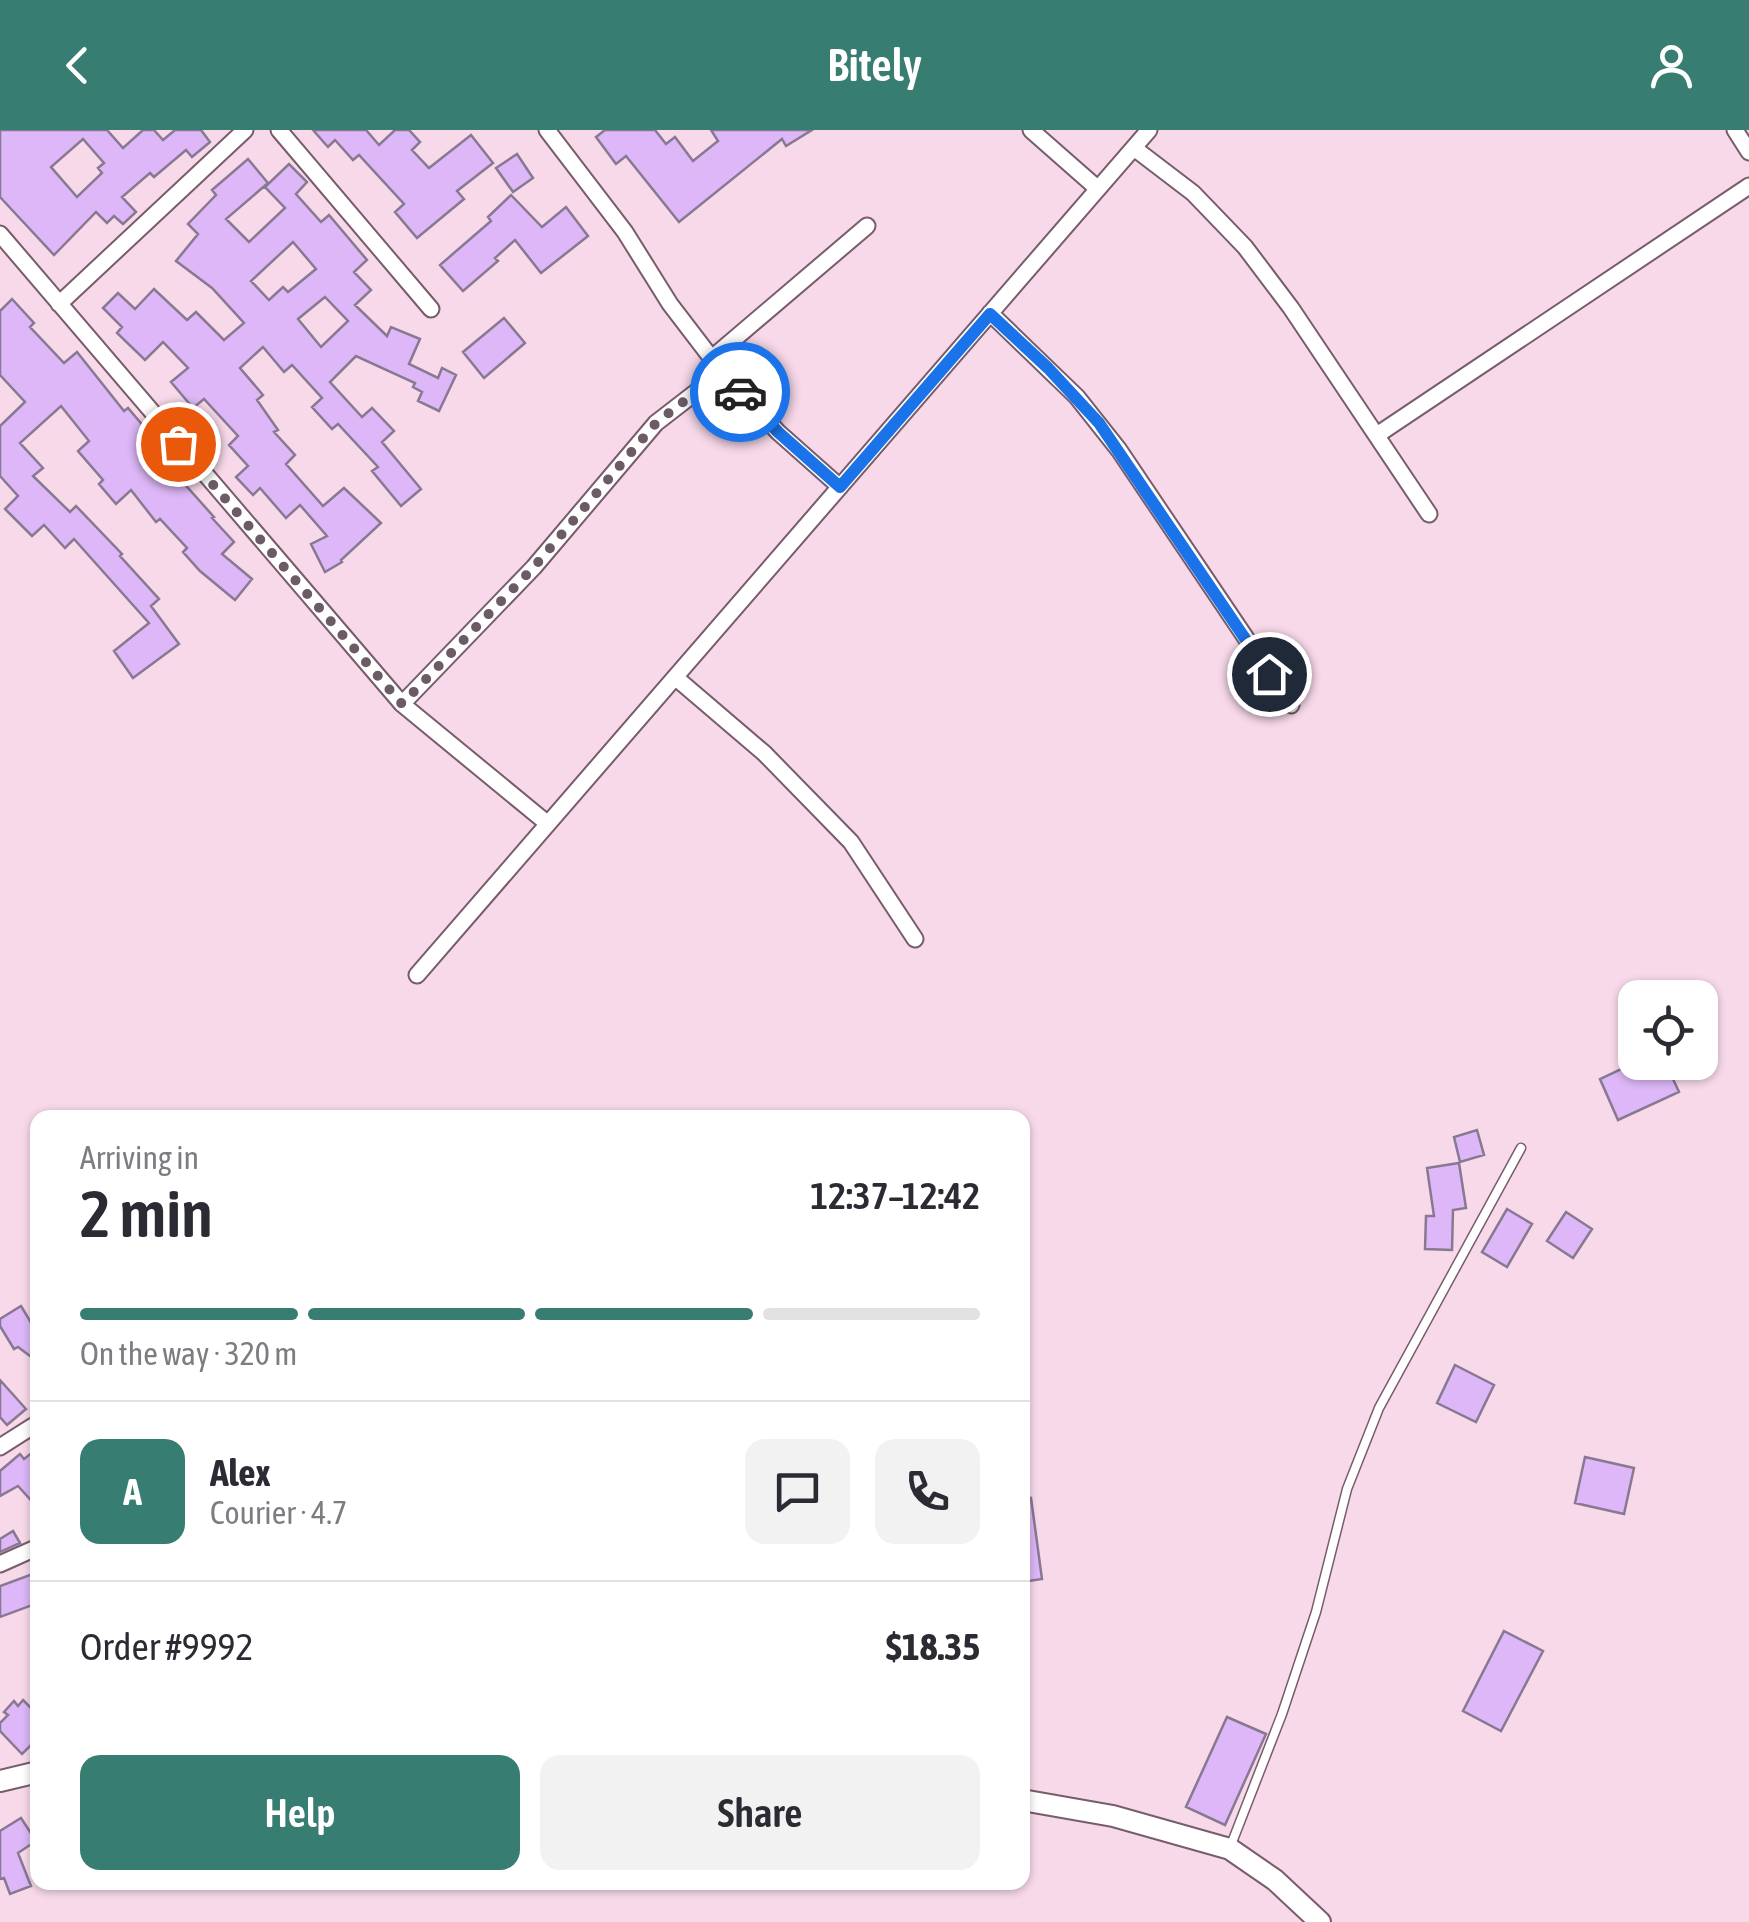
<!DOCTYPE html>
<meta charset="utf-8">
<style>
body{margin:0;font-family:"Asap Condensed",sans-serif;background:#f2f2f3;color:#2b2b33;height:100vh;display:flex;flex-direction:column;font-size:38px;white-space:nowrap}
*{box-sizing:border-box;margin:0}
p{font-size:32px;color:#7c7c81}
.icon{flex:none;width:55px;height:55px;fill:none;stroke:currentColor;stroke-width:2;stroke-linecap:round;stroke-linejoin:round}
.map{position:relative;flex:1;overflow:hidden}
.drawer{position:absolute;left:30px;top:980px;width:1000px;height:780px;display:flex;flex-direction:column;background:#fff;border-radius:20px;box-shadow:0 2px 8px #0004}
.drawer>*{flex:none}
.controls{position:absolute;left:1618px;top:850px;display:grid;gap:20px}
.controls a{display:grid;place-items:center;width:100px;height:100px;border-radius:20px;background:#fff;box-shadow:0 2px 8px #0004;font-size:50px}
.pin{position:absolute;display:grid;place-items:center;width:85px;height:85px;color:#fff;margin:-42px;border:5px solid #fff;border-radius:50%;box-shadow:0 2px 10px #0007}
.courier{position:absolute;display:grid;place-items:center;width:100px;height:100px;margin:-50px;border:8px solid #1a73e8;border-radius:50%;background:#fff;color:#222;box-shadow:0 2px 12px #0007}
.overview em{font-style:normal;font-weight:600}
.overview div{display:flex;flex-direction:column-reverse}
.overview{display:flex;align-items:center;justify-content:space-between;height:170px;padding:0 50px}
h1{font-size:65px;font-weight:600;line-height:75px}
.bar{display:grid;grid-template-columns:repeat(4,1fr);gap:15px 10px;align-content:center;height:120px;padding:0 50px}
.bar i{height:12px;border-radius:8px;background:#e1e1e2}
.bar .current{background:#387d71}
.bar p{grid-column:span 4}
.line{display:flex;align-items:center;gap:25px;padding:0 50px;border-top:2px solid #e1e1e2}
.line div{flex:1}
.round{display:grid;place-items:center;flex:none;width:105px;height:105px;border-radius:20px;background:#f2f2f3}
.action{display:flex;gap:20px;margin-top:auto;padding:20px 50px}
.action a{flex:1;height:115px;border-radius:20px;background:#387d71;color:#fff;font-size:40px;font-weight:600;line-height:115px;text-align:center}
.action a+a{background:#f2f2f3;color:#2b2b33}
header{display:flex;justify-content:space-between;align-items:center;height:130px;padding:0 50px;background:#387d71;color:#fff;font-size:45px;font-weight:600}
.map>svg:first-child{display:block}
.building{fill:#ddb7f7;stroke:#887992;stroke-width:2.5;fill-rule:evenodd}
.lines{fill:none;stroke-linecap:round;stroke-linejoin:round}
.service-casing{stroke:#775c6b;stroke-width:11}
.minor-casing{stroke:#775c6b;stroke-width:19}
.tertiary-casing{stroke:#775c6b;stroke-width:24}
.service{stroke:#fff;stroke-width:8}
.minor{stroke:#fff;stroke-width:15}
.tertiary{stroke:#fff;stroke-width:20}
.done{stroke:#6c5b65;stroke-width:10;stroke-dasharray:0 18}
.route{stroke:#1a73e8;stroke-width:12}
</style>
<header><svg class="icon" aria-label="back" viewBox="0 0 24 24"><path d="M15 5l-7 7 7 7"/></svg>Bitely<svg class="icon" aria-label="person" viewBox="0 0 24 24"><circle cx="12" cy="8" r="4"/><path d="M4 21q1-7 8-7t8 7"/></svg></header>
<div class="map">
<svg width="1749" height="1792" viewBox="0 0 1749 1792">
<rect width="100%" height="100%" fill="#f8d9ea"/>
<path class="building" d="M0 0H107L123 18 143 0H154L163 10 175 0H201L210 12 192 27 186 20 154 47 150 43 122 67 136 82 123 94 114 86 107 93 96 82 54 125 0 67ZM83 9 104 33 98 38 102 43 77 67 51 37Z
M313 0H366L379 15 395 0H409L420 12 412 20 429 38 471 5 493 33 457 61 464 69 417 108 395 82 404 74 359 25 353 30 335 10 328 17Z
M605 0H655L666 14 675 7 693 31 718 11 711 0H812L786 16 782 9 679 92 626 26 616 34 596 7Z
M517 24 533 48 513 62 496 38Z
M248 29 268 53 226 89 249 112 285 78 265 57 289 34 307 52 296 64 321 92 329 85 367 130 354 142 371 160 355 175 387 206 391 197 420 209 409 234 438 248 442 238 456 245 439 281 418 271 422 262 413 257 415 253 356 226 330 252 362 287 372 278 394 301 382 312 421 359 401 376 372 341 378 337 338 294 332 299 312 277 322 268 292 235 284 242 263 217 240 238 263 265 257 270 278 300 274 302 295 325 286 334 323 376 344 358 381 393 341 430 342 432 325 442 311 414 327 406 300 375 286 388 260 358 253 365 236 347 248 336 229 315 238 306 204 269 193 278 171 252 188 238 163 212 145 230 117 203 122 197 103 178 118 163 135 179 154 159 187 190 196 182 224 210 244 193 212 158 176 131 198 104 188 94 216 65 212 60ZM293 112 316 139 288 162 283 157 269 170 251 151ZM325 167 348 191 321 217 298 189Z
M511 65 542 97 566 77 588 106 541 143 515 110 495 128 498 131 463 161 440 135 491 91 488 87Z
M12 169 34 193 30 197 64 233 77 222 124 281 128 278 156 311 144 322 164 346 172 340 214 387 212 388 234 412 222 424 252 449 235 470 200 441 183 422 187 418 160 389 156 392 131 360 116 374 99 354 103 350 78 321 89 311 61 276 20 313 43 338 33 346 70 382 76 376 122 424 120 426 159 469 151 476 179 514 133 548 114 521 149 493 74 409 65 418 44 395 32 406 5 379 18 366 0 346V296L25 272 0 245V181Z
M504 188 525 213 484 248 463 222Z
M1636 932H1652L1655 939 1666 934 1679 962 1618 990 1600 949Z
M1477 1000 1484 1025 1460 1032 1454 1007Z
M1459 1033 1466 1078 1453 1080 1452 1120 1425 1119 1426 1086H1434L1427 1038Z
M1507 1079 1532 1094 1507 1137 1482 1122Z
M1566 1082 1592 1099 1573 1128 1547 1111Z
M21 1176 38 1204V1232L18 1217 14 1219 0 1196V1189Z
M1455 1235 1494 1255 1476 1292 1437 1273Z
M0 1250 26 1279 7 1295 0 1287Z
M38 1318V1378L18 1356 0 1366V1341L20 1324 24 1329Z
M1585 1327 1634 1338 1624 1384 1575 1373Z
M1031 1368 1042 1449 1022 1452V1369Z
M13 1401 20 1413 0 1422V1409Z
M38 1442V1473L0 1487V1456Z
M1504 1501 1543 1521 1501 1601 1463 1581Z
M23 1570 38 1585V1624L30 1616 22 1624 0 1601V1593L8 1585 4 1582 14 1571 18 1576Z
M1227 1587 1266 1604 1225 1695 1186 1677Z
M21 1688 36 1711 18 1723 31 1756 10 1764 4 1748 0 1749V1701Z"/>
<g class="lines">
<defs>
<path id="service" d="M1231 1715 1282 1584 1316 1482 1347 1359 1379 1278 1521 1018"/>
<path id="minor" d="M279 0 431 179
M547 0 625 102 670 174 722 242 778 302 840 357
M1031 0 1098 59
M1735 0 1749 22
M1134 18 1193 63 1245 117 1291 178 1429 384
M0 104 402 574 548 694
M59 174 245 0
M990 183 1077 267 1119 320 1291 575
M712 228 867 96
M1377 305 1749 56
M675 547 764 623 851 712 915 809
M402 574 534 437 656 293 722 242
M417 845 1149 0
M0 1317 33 1296
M0 1434 38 1417"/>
<path id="tertiary" d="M0 1651 38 1642
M1022 1670 1113 1686 1230 1719 1275 1750 1320 1792"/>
</defs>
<use href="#service" class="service-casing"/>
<use href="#minor" class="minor-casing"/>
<use href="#tertiary" class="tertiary-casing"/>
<use href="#service" class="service"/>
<use href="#minor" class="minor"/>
<use href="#tertiary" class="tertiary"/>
</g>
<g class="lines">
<path class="done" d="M178 314 402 574 534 437 656 293 722 242 740 262"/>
<path class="route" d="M740 262 778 302 840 357 990 184 1048 238 1099 293 1269 544"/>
</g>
</svg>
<div class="controls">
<a><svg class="icon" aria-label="locate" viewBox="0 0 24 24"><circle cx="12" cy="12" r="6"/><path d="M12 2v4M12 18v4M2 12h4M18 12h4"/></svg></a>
</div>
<div class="pin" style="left:178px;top:314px;background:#ea580c"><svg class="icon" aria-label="bag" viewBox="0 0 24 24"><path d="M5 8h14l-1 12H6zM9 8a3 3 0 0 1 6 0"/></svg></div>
<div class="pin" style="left:1269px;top:544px;background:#1f2937"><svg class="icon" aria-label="home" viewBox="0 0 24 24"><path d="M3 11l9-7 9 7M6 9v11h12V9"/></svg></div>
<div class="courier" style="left:740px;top:262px"><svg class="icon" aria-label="car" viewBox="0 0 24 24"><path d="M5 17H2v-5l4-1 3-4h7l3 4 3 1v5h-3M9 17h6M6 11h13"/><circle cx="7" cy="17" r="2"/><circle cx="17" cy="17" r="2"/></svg></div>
<section class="drawer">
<div class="overview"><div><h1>2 min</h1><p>Arriving in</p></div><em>12:37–12:42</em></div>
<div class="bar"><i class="current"></i><i class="current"></i><i class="current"></i><i></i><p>On the way · 320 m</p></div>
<div class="line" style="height:180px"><b class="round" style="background:#387d71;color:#fff">A</b><div><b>Alex</b><p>Courier · 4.7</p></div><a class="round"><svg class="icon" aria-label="chat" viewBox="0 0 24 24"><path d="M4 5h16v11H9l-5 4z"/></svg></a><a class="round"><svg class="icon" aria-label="phone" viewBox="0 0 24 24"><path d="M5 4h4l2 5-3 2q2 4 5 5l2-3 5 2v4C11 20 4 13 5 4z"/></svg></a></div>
<div class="line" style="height:130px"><div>Order #9992</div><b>$18.35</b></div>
<div class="action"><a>Help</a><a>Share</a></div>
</section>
</div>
